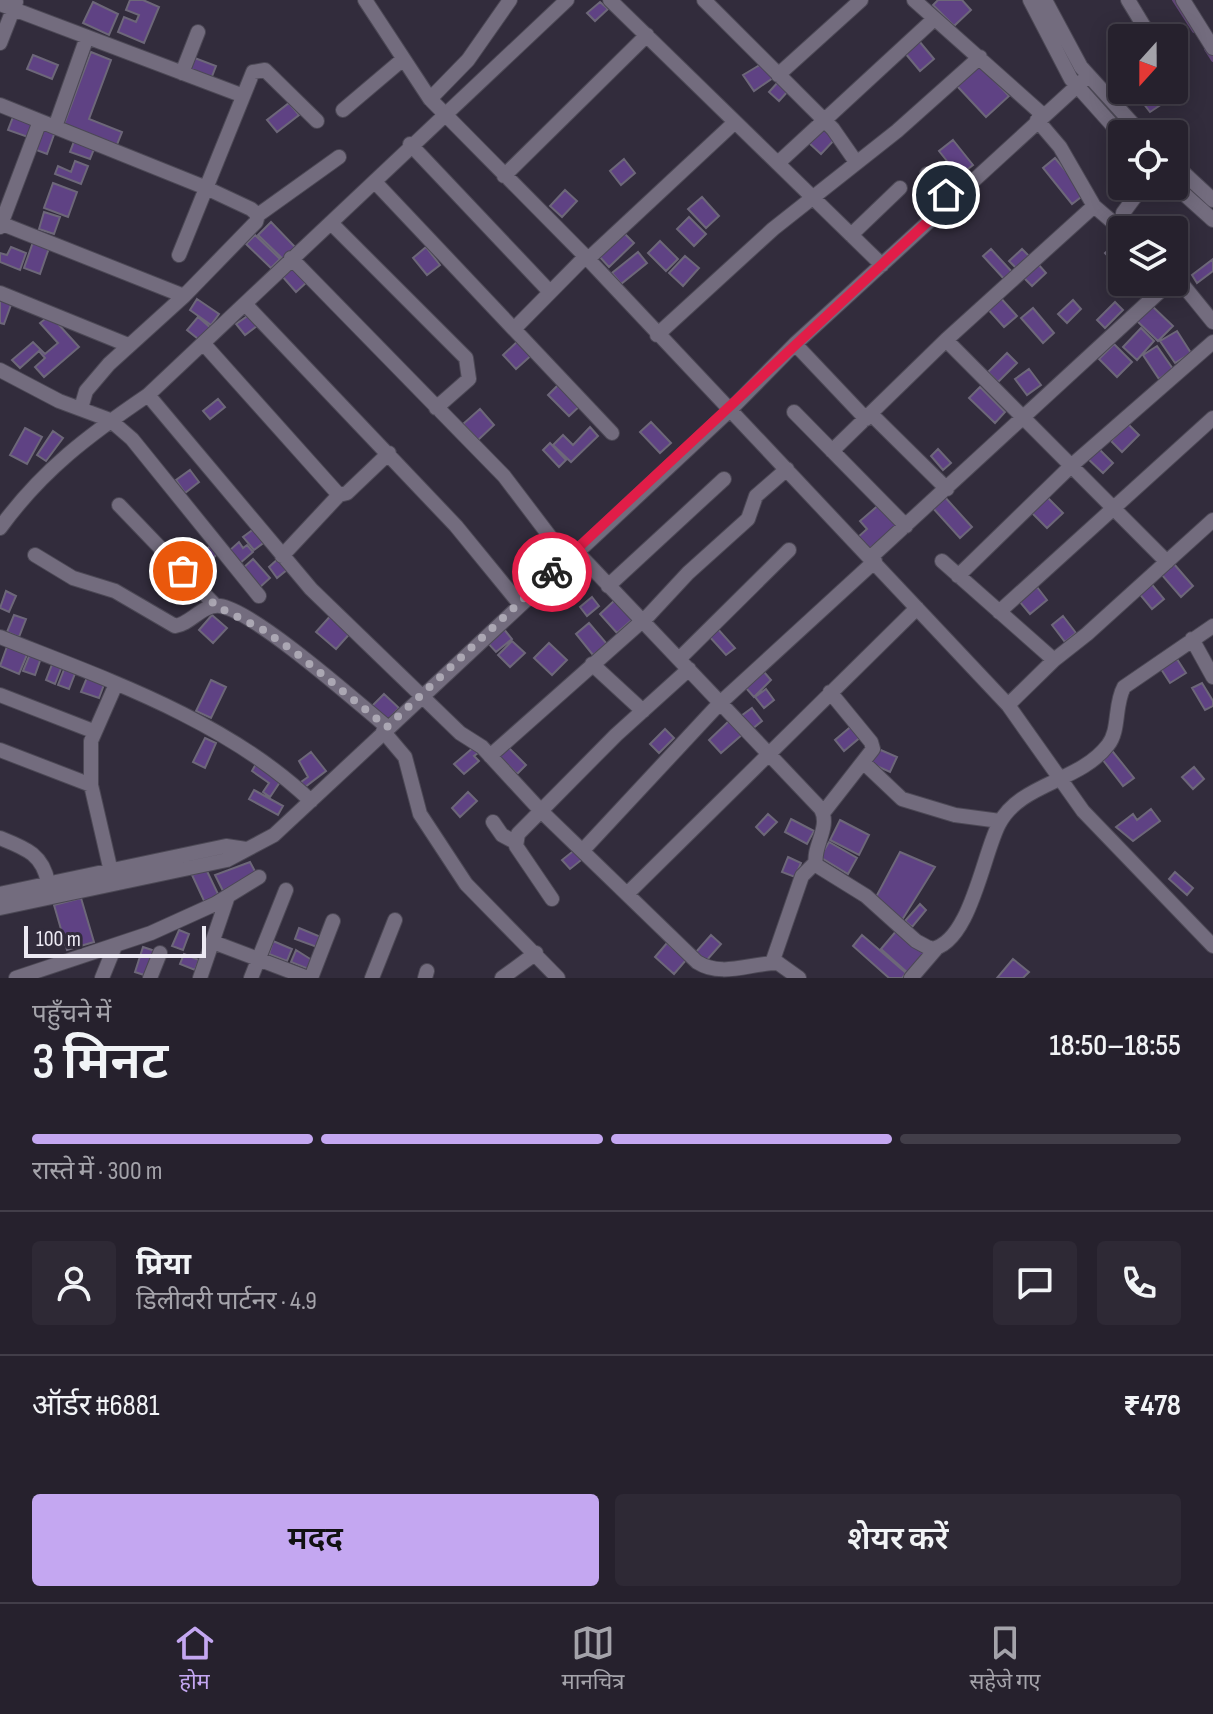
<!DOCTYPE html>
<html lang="hi">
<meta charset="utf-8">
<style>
body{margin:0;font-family:"Sofia Sans Condensed","Noto Sans Devanagari",sans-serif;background:#2e2935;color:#f1f3f6;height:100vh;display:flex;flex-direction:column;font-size:30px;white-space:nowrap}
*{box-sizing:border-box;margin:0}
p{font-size:26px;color:#a4a3aa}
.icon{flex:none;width:44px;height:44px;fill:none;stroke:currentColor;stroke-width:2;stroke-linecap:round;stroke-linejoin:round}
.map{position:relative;height:978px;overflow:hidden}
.drawer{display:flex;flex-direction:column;background:#26212d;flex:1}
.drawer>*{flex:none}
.needle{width:52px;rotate:201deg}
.buttons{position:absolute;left:1108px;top:24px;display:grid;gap:16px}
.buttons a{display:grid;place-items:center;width:80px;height:80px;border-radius:8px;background:#26212d;box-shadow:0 4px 20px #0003,0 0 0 2px #423e49;font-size:40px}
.scale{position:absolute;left:24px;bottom:20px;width:182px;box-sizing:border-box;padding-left:8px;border:4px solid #ece9f3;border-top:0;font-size:22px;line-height:28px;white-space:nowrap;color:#ece9f3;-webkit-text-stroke:6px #322c3c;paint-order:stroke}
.pin{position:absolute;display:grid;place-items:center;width:68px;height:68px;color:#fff;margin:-34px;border:4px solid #fff;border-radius:50%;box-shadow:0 2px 8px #0007}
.courier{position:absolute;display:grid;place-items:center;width:80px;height:80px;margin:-40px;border:6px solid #e11d48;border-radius:50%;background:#fff;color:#222;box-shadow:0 2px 10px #0007}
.head em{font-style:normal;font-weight:600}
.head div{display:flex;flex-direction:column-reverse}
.head{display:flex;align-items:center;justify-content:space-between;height:136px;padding:0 32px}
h1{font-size:52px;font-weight:600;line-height:60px}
.bar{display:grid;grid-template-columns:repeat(4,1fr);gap:12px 8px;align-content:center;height:96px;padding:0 32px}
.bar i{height:10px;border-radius:6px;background:#423e49}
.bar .active{background:#c4a7f1}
.bar p{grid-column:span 4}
.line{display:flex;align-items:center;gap:20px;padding:0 32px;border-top:2px solid #423e49}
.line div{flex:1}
.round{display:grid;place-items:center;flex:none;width:84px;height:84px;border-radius:8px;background:#2e2935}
.cta{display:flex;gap:16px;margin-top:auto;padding:16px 32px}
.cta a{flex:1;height:92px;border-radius:8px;background:#c4a7f1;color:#111;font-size:32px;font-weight:600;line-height:92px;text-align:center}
.cta a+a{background:#2e2935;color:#f1f3f6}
.tab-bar{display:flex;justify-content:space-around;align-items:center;height:112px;border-top:2px solid #423e49;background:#26212d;font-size:22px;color:#a4a3aa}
.tab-bar a{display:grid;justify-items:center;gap:4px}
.tab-bar .active{color:#c4a7f1}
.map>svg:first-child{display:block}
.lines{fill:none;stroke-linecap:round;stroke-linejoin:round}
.stream{stroke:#5f4674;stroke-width:4}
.building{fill:#5f4284;stroke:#6d6779;stroke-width:2}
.minor-casing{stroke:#4c4855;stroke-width:16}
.minor{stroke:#736c7e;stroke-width:14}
.done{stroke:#aba7b3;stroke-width:8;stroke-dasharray:0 14.4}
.route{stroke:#e11d48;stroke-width:10}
</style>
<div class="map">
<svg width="1213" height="978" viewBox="0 0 1213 978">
<rect width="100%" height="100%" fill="#322c3c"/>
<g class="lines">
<path class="stream" d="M1174 0 1194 31
M1206 49 1213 60"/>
</g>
<path class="building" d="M130 0H143L159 7 144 43 118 32 124 17 136 22 139 15 126 10Z
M938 0H962L971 10 954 26 933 5Z
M93 2 118 14 109 35 83 23Z
M600 2 608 9 595 21 587 13Z
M919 41 934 59 920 71 905 53Z
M91 52 111 60 89 119 122 132 116 147 63 127Z
M33 55 58 65 52 79 27 69Z
M192 57 216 66 211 79 187 70Z
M763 63 773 78 754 91 743 75Z
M980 65 1009 96 986 117 957 86Z
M779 81 789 90 779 101 769 92Z
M1157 92 1165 102 1150 112 1143 103Z
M289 103 299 115 277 132 267 120Z
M13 117 33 124 28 137 8 130Z
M40 123 56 129 47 154 31 148Z
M824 127 836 138 821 154 809 143Z
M76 136 96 144 90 159 70 152Z
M953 140 973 165 959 176 939 151Z
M1055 158 1085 194 1072 204 1043 168Z
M624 159 635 173 621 185 610 171Z
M75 161 88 166 81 184 55 174 58 166 71 172Z
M53 183 77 192 68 217 44 208Z
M565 190 577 201 562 217 550 206Z
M702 197 719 216 706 228 688 209Z
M44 212 60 217 54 234 39 229Z
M689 217 706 234 694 246 677 229Z
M271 222 296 248 284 260 258 235Z
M1171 226 1188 241 1174 257V230H1167Z
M623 232 634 243 609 267 598 255Z
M255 235 280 259 271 268 246 244Z
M1122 238V266L1119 268 1105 253Z
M660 241 678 259 666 271 648 253Z
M33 242 49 248 40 274 24 268Z
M11 247 26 253 20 270 0 262V253L7 255Z
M426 247 440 265 427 275 413 258Z
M991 249 1013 273 1005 280 983 256Z
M1022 249 1032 259 1019 271 1009 261Z
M638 252 647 263 621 284 612 273Z
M685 256 699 268 683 286 669 273Z
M1213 259V271L1197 283 1192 275Z
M1038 264 1046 273 1032 286 1024 278Z
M293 266 307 282 296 292 282 276Z
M998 295 1017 316 1004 327 985 306Z
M0 297 12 302 4 324 0 323Z
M197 299 219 314 211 325 190 310Z
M1073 300 1081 309 1067 323 1058 314Z
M1115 302 1123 310 1105 328 1097 320Z
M1151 305 1173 326 1158 341 1136 320Z
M1033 308 1054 333 1043 343 1021 318Z
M50 315 79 347 44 377 35 367 45 358 39 351 20 368 12 360 33 342 45 354 58 343 40 323Z
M249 315 257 326 245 335 236 324Z
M198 317 212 329 202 342 187 330Z
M1141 328 1154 341 1137 360 1123 347Z
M1177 331 1191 353 1175 363 1160 341Z
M521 338 534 353 516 369 503 355Z
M1114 344 1132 362 1117 377 1099 359Z
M1157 346 1173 369 1159 379 1143 355Z
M1007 353 1017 363 998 382 988 372Z
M1029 369 1041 385 1027 395 1015 379Z
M561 382 582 404 569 416 548 395Z
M980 387 1005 412 995 423 969 398Z
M218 399 225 407 210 419 203 411Z
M480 409 494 425 478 440 463 424Z
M651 422 671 443 660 453 640 432Z
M1128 424 1139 435 1122 452 1111 441Z
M590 427 598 436 571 462 553 445 563 435 573 445Z
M25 428 42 437 27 464 10 455Z
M53 431 63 438 46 461 37 455Z
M550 443 566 460 559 467 543 450Z
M1097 447 1113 463 1103 473 1086 457Z
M938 449 951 463 943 470 931 456Z
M190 470 199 482 185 493 176 480Z
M943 495 972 527 960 538 931 506Z
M1046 496 1063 513 1047 528 1030 511Z
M881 503 899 524 868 550 857 538 867 529 860 521Z
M255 528 266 541 254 550 243 537Z
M239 542 243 548 247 545 253 552 239 564 229 551Z
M212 545 218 553 208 564 205 562 199 567 193 559Z
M279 558 288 569 277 578 269 567Z
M253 559 270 578 260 587 243 568Z
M1174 564 1193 586 1181 597 1161 574Z
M1149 581 1164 599 1152 609 1137 591Z
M1037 587 1047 600 1030 614 1019 601Z
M6 591 16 596 9 612 0 608Z
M592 597 599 606 587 616 580 607Z
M616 599 634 618 617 633 600 614Z
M333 613 353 630 336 649 316 632Z
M14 615 26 619 19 637 7 632Z
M212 615 227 628 213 643 199 630Z
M1063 616 1076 633 1065 642 1052 625Z
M589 623 607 644 593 655 576 634Z
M716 627 735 648 726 655 708 635Z
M503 628 512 639 496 652 486 641Z
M9 641 29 650 19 674 0 666Z
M512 641 525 653 510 667 498 655Z
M549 643 567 660 552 675 534 658Z
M30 654 41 658 35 675 23 671Z
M1177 659 1186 673 1170 683 1161 669Z
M53 662 62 666 55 684 46 680Z
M65 667 76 671 69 689 58 685Z
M764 672 771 680 754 697 746 688Z
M88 675 105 682 99 698 81 692Z
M211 680 226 687 211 718 196 711Z
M1202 683 1213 701V706L1205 710 1192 688Z
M766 689 774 700 764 708 755 697Z
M384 694 399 708 387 721 372 706Z
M752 708 762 721 752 729 741 716Z
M730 720 743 734 721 753 709 740Z
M854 724 863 735 844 751 835 740Z
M665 729 674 738 659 753 650 744Z
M205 738 216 743 205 768 193 762Z
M475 746 481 751 474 756 479 761 464 774 454 764Z
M508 747 526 765 517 774 499 756Z
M1109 747 1134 778 1123 786 1099 755Z
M876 748 897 757 890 772 870 763Z
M311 752 326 771 305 787 301 782 308 777 299 761Z
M257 762 282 779 270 797 263 792 269 783 252 771Z
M1194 767 1204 779 1193 789 1182 777Z
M254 790 283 806 278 815 249 799Z
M468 792 477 801 460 817 452 808Z
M1151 809 1160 821 1133 841 1116 827 1133 814 1137 820Z
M768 814 777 822 764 835 756 827Z
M791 819 814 831 807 844 785 832Z
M840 820 869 835 859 855 830 840Z
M829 842 857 858 848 874 820 857Z
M577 848 585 857 570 869 562 860Z
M900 852 935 867 902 920 876 897Z
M788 857 801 863 795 877 782 872Z
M250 862 257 875 225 895 215 875Z
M206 869 219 896 205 903 192 875Z
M1175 872 1193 888 1187 895 1169 879Z
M81 898 94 942 67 950 54 905Z
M920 904 926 910 912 927 905 921Z
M299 928 321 937 317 947 295 939Z
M179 930 189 934 183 950 172 946Z
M897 930 926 955 909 974 881 949Z
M711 935 721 944 706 961 696 952Z
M862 935 906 973 902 978H889L853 946Z
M273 941 292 949 287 961 269 954Z
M667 943 686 960 674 974 655 957Z
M143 947 155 951 147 976 135 972Z
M296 950 315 962 311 970 291 962Z
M184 954 199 960 195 970 180 964Z
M1013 959 1029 972 1023 978H997Z"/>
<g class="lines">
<defs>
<path id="minor" d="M365 0 430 99 588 259 1008 705 1083 811 1213 946
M610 0 882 265
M704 0 833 129 856 162
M914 0 1043 115
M1030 0 1071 79 1122 136
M1045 0 1081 67 1142 134
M1128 0 1151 38
M1183 0 1213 48
M0 4 241 95
M0 43 16 2
M1174 72 1180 81
M182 73 198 32
M778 75 861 0
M430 99 468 60 510 0
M0 105 204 187 251 209 258 215 256 222 184 296 109 364 86 391 81 408
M343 110 402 60
M1037 120 1060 147 1094 206 1122 230
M55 127 87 37
M410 144 550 292
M778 163 933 20
M1174 164 1213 200
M927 174 951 200
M504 176 647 35
M375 182 612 433
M1174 185 1213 220
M1123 213 1143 186
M258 215 339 157
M0 223 184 296
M331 223 466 358 469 379 436 408
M0 227 40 121
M851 235 900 188
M179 255 253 72 265 70 317 121
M291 258 504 476 567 559
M588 259 735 122
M1174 274 1213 322
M0 293 128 345
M246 305 456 526 519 603
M514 329 585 257
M657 335 773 229 897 131 980 57
M946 340 1167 562
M203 343 339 495 347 493 389 453
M795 344 866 419
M0 370 59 401 110 420 132 439 259 596
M148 395 311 589 460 733 482 747 541 811 697 962C722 978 750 963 778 963L799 978
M794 412 906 526
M871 414 947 489
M832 451 946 340 1094 206
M119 505 216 606
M0 528C42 470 89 435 148 395L567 0
M576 551 821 809C831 828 812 846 816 865L866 896 916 941 931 949C970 944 983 854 999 824 1020 783 1080 782 1108 745 1120 730 1114 705 1124 687L1213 626
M35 555 73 578 115 591 175 626C191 624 202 604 220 606 253 610 357 702 387 727
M282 556 339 495
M871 557 1170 282
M942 561 1054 660 1008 705
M958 576 1071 466 1213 342
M608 586 724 479
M999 612 1213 418
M0 637C108 680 226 720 311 801
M1192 639 1213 677
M679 659 789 550
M1054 660 1087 634 1213 520
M592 664 643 711
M0 695 93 731
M383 731 405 757 420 814 466 884 558 978
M0 750 91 785 112 876
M490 756 649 615 688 573 748 519 756 496 787 469
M864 763 902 799 955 815 1000 821
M91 785V741L116 684
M823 813 873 749 871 742 830 692
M493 822 502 835 515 842
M0 838C25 848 43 854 48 883
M584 849 719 704 875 561
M0 894 226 846 246 849
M627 894 917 608
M552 899 516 846 518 834 616 735 689 669
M0 908 227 860 274 835 730 410 795 344 1088 76
M213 942 308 978
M772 963 802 876 815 863
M16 978 151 933 215 904 259 877
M102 978 115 946
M150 978 160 953
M200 978 228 896
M251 978 286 890
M311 978 333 921
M372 978 395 920
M425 978 427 971
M502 978 536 953
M911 978 936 949"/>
</defs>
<use href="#minor" class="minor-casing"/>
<use href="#minor" class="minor"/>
</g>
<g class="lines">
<path class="done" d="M183 571 216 606 262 629 296 653 387 727 552 572"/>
<path class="route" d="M552 572 951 200 946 195"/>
</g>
</svg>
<div class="buttons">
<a><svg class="needle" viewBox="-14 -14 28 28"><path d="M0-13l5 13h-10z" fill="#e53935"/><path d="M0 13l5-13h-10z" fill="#a4a3aa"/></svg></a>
<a><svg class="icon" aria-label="locate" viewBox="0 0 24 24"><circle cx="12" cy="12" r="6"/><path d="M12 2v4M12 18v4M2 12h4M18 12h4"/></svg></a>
<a><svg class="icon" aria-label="layers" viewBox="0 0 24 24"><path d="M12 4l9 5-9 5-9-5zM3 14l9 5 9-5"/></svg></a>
</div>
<div class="scale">100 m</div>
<div class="pin" style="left:183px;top:571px;background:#ea580c"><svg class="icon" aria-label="bag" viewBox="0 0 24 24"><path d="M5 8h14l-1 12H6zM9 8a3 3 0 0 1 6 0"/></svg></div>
<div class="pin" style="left:946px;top:195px;background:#1f2937"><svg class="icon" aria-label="home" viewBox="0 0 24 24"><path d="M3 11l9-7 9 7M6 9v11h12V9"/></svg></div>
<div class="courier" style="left:552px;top:572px"><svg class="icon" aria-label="bike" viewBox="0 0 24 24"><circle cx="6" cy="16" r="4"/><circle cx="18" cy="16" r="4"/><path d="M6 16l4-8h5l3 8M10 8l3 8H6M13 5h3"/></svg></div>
</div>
<section class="drawer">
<div class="head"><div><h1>3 मिनट</h1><p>पहुँचने में</p></div><em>18:50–18:55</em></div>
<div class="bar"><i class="active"></i><i class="active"></i><i class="active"></i><i></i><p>रास्ते में · 300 m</p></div>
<div class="line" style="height:144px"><a class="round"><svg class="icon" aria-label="person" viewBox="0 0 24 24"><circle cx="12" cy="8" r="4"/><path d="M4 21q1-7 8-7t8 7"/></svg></a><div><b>प्रिया</b><p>डिलीवरी पार्टनर · 4.9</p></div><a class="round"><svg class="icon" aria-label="chat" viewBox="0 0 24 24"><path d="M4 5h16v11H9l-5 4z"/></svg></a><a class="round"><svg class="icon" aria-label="phone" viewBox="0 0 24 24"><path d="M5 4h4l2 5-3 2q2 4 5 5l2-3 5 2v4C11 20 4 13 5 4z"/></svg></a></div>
<div class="line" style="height:104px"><div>ऑर्डर #6881</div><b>₹478</b></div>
<div class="cta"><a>मदद</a><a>शेयर करें</a></div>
</section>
<nav class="tab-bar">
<a class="active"><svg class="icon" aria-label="home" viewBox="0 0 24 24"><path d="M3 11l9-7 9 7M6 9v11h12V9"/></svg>होम</a>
<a><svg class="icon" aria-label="map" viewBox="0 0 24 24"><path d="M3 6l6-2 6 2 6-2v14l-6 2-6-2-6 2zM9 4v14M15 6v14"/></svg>मानचित्र</a>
<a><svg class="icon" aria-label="saved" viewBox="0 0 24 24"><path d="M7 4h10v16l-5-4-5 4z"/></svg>सहेजे गए</a>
</nav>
